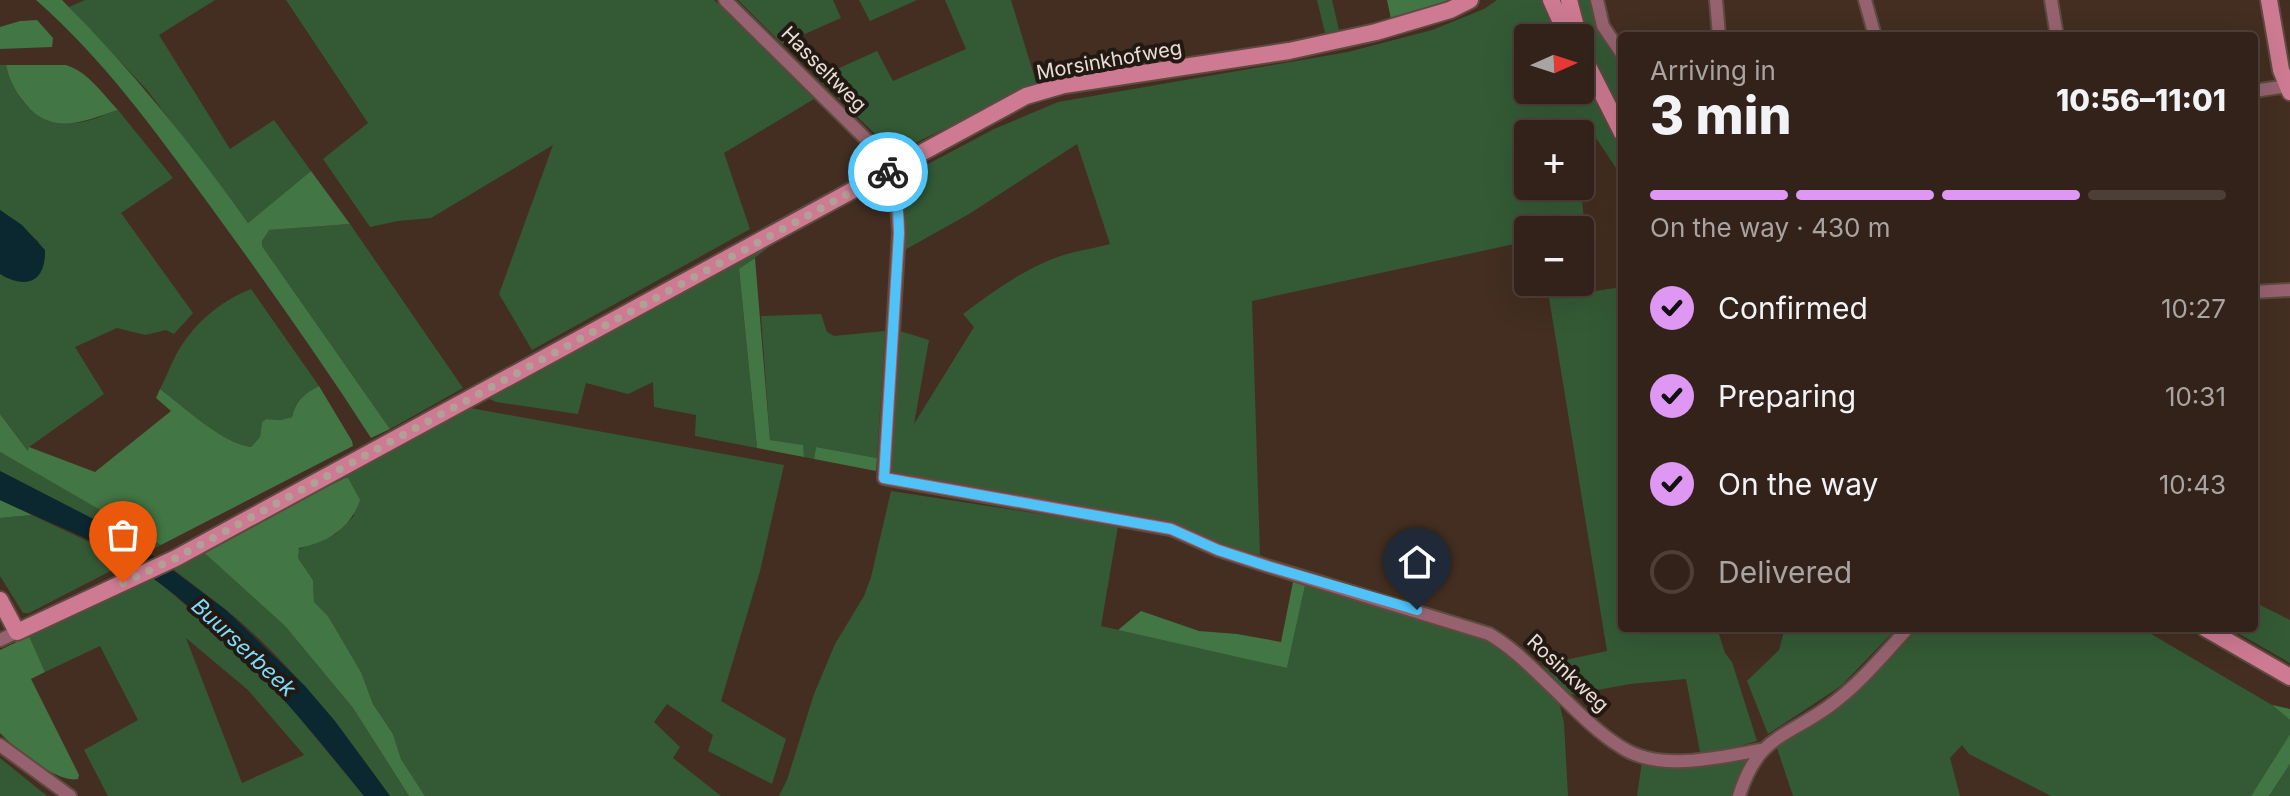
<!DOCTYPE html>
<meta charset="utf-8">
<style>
body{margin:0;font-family:Inter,sans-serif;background:#3a2a22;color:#f1f3f6;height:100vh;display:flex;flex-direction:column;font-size:30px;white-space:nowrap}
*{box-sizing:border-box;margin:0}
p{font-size:26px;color:#a8a4a2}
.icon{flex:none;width:44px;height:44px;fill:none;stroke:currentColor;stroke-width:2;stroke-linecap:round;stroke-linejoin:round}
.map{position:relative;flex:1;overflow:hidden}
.panel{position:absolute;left:1618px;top:32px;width:640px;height:600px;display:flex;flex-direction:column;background:#322219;border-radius:8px;box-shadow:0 8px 32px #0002,0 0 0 2px #4d3f38}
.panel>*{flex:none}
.needle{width:52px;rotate:87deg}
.fabs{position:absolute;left:1514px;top:24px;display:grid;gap:16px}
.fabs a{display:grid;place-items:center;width:80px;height:80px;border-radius:8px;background:#322219;box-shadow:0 8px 32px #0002,0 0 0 2px #4d3f38;font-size:40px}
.pin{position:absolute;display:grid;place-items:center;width:68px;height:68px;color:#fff;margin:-82px -34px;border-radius:50% 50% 50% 0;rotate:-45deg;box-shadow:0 0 8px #0007}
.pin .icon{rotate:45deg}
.courier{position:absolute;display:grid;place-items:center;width:80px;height:80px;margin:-40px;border:6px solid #4fc3f7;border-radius:50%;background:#fff;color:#222;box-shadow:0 2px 10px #0007}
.headline em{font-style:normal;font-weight:800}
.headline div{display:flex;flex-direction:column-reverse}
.headline{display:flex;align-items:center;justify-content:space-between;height:136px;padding:0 32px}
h1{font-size:52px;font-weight:800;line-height:60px}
.bar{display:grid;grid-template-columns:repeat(4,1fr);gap:12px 8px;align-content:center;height:96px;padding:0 32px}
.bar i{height:10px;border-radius:6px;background:#4d3f38}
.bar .current{background:#de98f3}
.bar p{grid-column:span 4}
ol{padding:0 32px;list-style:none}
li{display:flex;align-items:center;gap:24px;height:88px}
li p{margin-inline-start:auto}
li .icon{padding:8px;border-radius:50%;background:#de98f3;color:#111;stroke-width:4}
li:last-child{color:#a8a4a2}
li i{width:44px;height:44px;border:4px solid #4d3f38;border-radius:50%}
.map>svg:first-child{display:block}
.green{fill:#345a35;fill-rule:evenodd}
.forest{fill:#427644}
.water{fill:#0b2831}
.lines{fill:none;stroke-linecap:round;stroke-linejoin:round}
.street-casing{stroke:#5e4a3e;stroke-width:16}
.secondary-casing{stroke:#5e4a3e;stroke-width:20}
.street{stroke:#966270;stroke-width:12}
.secondary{stroke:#cd7a92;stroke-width:16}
.done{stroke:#b0a096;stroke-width:8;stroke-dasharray:0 14.4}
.route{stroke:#4fc3f7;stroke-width:10}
.labels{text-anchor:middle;stroke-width:8;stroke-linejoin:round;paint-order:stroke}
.street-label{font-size:20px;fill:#ebded5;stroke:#221913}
.water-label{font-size:22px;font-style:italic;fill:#7eddfe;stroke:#221913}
</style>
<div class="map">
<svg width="2290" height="796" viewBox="0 0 2290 796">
<rect width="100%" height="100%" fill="#432e21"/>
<path class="green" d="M85 0H215L159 35 230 149 274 120 311 171 248 223 147 90 69 7Z
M286 0H714L814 99 724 153 750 229 532 350 499 294 553 145 431 218 398 221 370 227 323 159 368 123Z
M738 0H833L841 18 782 44Z
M859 0H917L870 21Z
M945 0H1011L1037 85 896 152 893 151 817 78 877 51 893 81 966 49Z
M1317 0H1332L1339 30 1325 33Z
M1497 0H1544L1563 38H1528V90H1580V75L1622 147V177L1594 135 1582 200 1585 231 1528 230V241L1252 301 1260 555 1224 546 1172 523 897 475 891 470 900 331 929 340 914 424 974 327 963 314C994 291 1029 265 1067 254 1081 250 1096 248 1110 244L1077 144 969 214 901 252 898 186 913 172 994 129 1058 102 1348 52 1432 30 1484 9ZM1528 134H1580V186H1528Z
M1572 0H1592L1594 15 1602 37 1622 65V116L1597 73Z
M0 65H6C15 101 37 126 76 123 90 122 105 114 118 110L173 178 121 213 193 313 174 334 166 330 145 335 117 328 75 347 104 394 29 447V452L0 414V274L7 278 39 242 0 210Z
M350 224 463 388 390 429 262 246V241L268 230Z
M787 233 739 270 757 448 695 436 696 415 654 407 653 382 628 394 586 383 578 414 496 402 483 396Z
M1622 287V628H1717L1725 653 1732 662 1757 741 1725 750 1700 752 1686 679 1630 684 1570 695 1542 665 1607 651 1549 298Z
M251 289 319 386C306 393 294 401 292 417L281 420 266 419 262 422 260 437 251 447C223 444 183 406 160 389 166 378 170 366 176 355 192 325 220 301 251 289Z
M821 314 827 332 834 336 885 331 877 458 816 447 814 459 804 457 802 445 770 440 761 316Z
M465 407 784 465 760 571 721 701 786 739 772 784 708 751 713 735 667 704 654 722 680 747 673 758 721 796H425L401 759 393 734 373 704 361 672 328 616 314 603 313 580 298 558 297 550 336 534 354 516 348 478H345L368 460Z
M0 452 145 534 161 545 149 551 105 525 0 471Z
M891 491 1118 526 1101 626 1287 668 1306 581 1476 634 1511 653 1559 702 1564 723 1568 796H779L787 780 814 694 835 644 864 596 871 577Z
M32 515 119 556 128 562 29 613H23L0 576V518Z
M200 549 285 626 353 708 409 796H390C349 739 307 684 256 636 229 610 198 589 169 566Z
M148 576 159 582 206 623 279 693 364 796H108L84 750 138 720 100 646 45 672 29 636ZM186 638 248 690 304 755 242 783Z
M2254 602 2290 620V663L2229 628H2254Z
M1785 628H1897L1841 686 1768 734 1747 681 1779 650Z
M1919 628H2141L2272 705 2290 720V734L2251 796H2051L1969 754 1962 745 1950 758 1960 796H1793L1776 745C1827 709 1877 675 1919 628Z
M1750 755 1733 796H1637L1642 762Z
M0 758 47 796H0Z
M2290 764V796H2269Z"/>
<path class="forest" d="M36 0H62C131 69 191 143 248 223L311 171 350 224 269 230 262 241V246L390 429 371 438C319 357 262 277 205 199 152 127 104 60 36 0Z
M1387 0H1449L1391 19Z
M37 20 53 38 52 47 0 49V27L20 21Z
M6 65H66C88 72 102 93 118 110 87 120 57 135 30 109 17 95 10 83 6 65Z
M755 258 770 440 803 445 804 457 757 448 739 269Z
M319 386 352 441 353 446 161 545 0 452V414L28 451 29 447 95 472 171 411 156 398 160 389C183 406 223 444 251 447L260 437 262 422 266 419 281 420 292 417C295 401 305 393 319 386Z
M816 447 877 458 876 471 814 459Z
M345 478H348L360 500C350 529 328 542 299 548L298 558 313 580 314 602 328 616 361 672 373 704 393 734 401 759 425 796H409L353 708 285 626 200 549Z
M0 500 32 515 0 518Z
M1294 577 1306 581 1287 668 1118 630 1141 611 1199 631 1237 634 1281 642Z
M29 636 45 672 31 679 79 775 78 779C58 784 14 748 0 733V650Z
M2272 705 2290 709V764L2269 796H2251L2290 734V720Z"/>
<path class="water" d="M0 210 22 225 45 250C46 282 26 290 0 274Z
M0 471 128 537 226 610 305 686 335 721 390 796H364C295 710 216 615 121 557 84 535 40 519 0 500Z"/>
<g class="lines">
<defs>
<path id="street" d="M725 0 879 152C893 178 898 204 899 233L884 478 1171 529 1218 550 1267 566 1489 634C1513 648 1530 666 1551 686 1572 706 1595 731 1621 747 1660 773 1719 757 1761 750
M1597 0 1603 26 1622 54
M1716 0 1719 36
M1865 0 1875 36
M2051 0 2057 36
M2254 91 2287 86
M2254 292 2290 290
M0 640 17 632
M0 745 70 796
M1739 796C1758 736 1783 739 1828 707 1859 685 1883 655 1908 628"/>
<path id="secondary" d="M1551 0 1568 38
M1569 0 1579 38
M2269 0 2281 70 2290 92
M1580 41 1583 56 1622 133
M0 600 17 632 176 558 1026 96 1064 85 1289 51 1376 32 1450 10 1470 0
M2205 628 2290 677"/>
</defs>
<use href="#street" class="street-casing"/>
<use href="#secondary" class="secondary-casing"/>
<use href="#street" class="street"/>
<use href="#secondary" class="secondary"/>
</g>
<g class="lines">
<path class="done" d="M123 583 176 558 888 172"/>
<path class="route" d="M888 172 889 171 898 209 899 233 884 478 1171 529 1218 550 1267 566 1417 610"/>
</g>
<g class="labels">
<g class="street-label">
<text transform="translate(1109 60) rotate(-10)" y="7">Morsinkhofweg</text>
<text transform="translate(824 69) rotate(45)" y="7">Hasseltweg</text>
<text transform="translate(1568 673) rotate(43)" y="7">Rosinkweg</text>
</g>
<g class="water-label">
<text transform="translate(244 647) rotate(43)" y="8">Buurserbeek</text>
</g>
</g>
</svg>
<div class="fabs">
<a><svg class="needle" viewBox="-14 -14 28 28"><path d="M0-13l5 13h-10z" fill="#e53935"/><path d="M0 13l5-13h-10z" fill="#a8a4a2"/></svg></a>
<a>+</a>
<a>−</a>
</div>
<div class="pin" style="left:123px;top:583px;background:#ea580c"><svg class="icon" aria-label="bag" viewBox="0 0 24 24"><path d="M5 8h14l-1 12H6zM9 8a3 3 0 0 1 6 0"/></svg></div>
<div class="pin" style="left:1417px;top:610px;background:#1f2937"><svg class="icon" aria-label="home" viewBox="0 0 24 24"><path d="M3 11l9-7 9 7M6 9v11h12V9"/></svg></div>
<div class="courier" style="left:888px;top:172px"><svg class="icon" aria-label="bike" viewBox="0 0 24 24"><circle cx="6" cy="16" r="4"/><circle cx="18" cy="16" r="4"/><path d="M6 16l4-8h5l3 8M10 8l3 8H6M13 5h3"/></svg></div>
<section class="panel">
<div class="headline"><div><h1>3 min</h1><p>Arriving in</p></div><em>10:56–11:01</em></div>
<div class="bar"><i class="current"></i><i class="current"></i><i class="current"></i><i></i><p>On the way · 430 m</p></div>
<ol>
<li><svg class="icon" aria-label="check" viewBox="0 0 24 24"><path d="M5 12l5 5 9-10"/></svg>Confirmed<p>10:27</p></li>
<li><svg class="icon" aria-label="check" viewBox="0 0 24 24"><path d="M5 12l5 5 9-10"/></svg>Preparing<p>10:31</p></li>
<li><svg class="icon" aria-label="check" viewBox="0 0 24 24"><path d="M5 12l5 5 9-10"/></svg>On the way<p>10:43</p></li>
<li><i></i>Delivered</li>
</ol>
</section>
</div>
